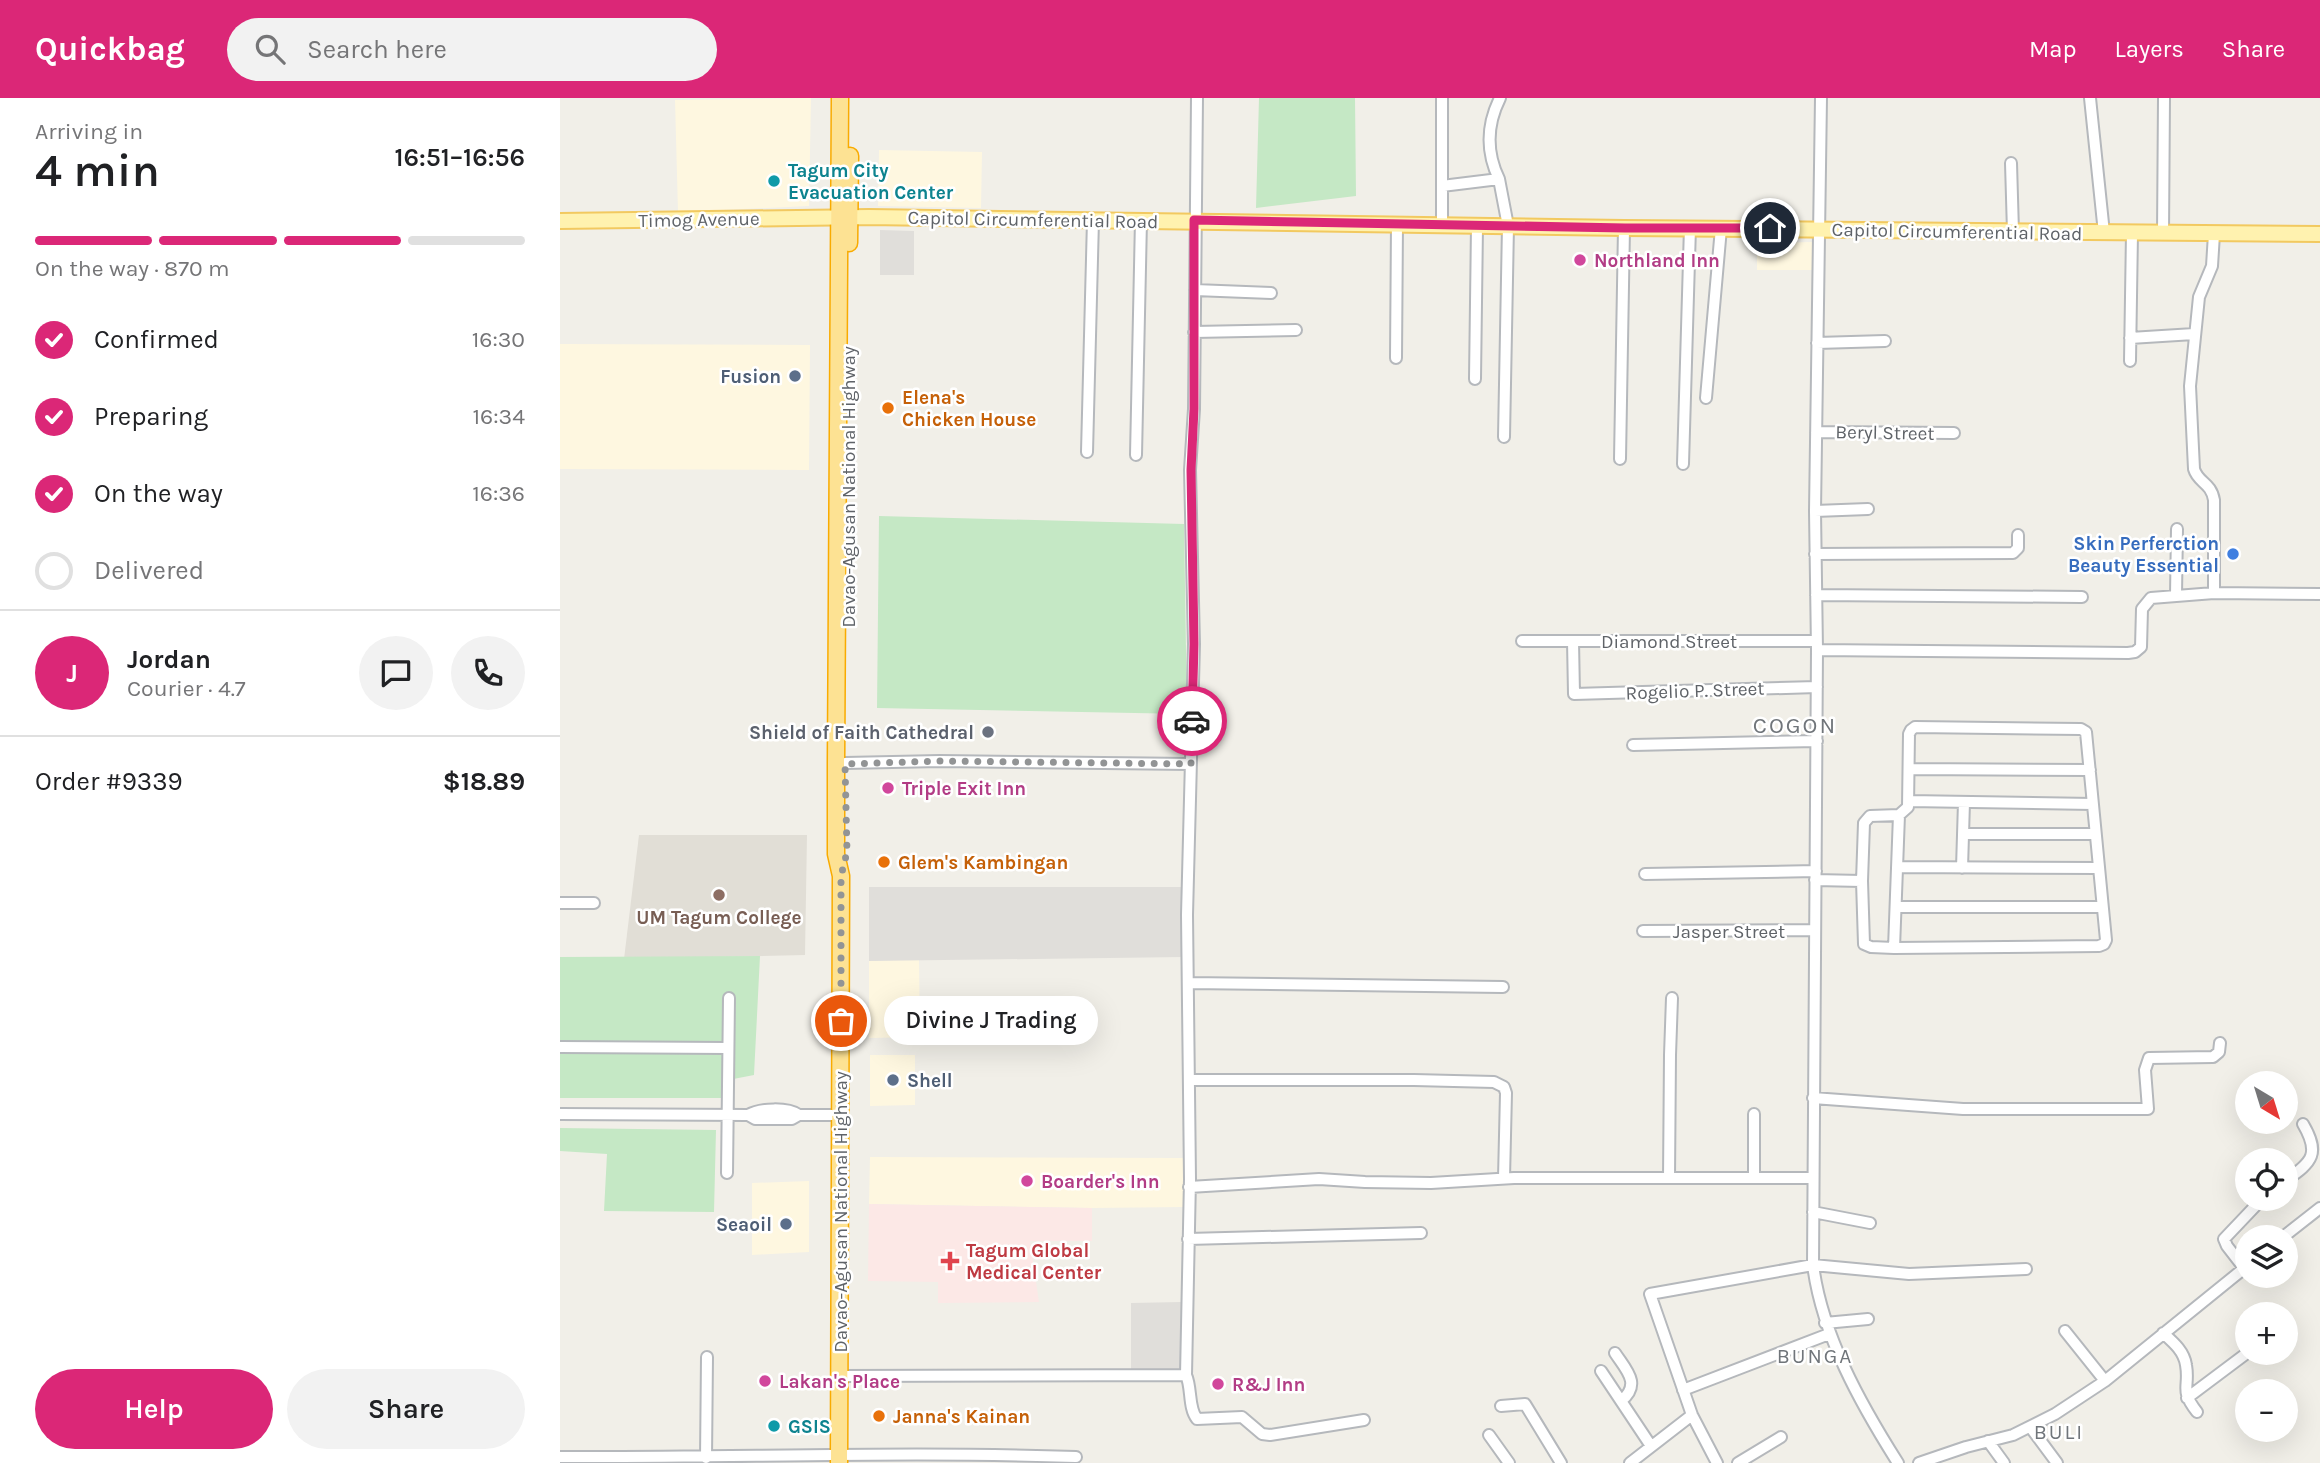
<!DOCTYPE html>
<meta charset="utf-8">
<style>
body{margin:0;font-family:Karla,sans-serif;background:#f2f2f2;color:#202124;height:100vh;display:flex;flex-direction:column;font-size:26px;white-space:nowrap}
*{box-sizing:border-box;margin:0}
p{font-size:23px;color:#757577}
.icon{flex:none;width:38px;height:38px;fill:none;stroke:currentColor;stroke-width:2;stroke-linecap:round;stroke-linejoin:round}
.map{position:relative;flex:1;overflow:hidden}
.sheet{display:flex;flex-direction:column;background:#fff;width:560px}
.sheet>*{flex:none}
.needle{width:46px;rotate:142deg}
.buttons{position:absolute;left:1675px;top:973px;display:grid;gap:14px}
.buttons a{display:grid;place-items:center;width:63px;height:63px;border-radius:50%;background:#fff;box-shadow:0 7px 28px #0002;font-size:35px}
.pin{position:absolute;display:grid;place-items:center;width:60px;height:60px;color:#fff;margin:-30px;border:4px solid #fff;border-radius:50%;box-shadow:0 2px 7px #0007}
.courier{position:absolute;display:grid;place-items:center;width:70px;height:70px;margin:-35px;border:5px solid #db2777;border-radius:50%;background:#fff;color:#222;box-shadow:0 2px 9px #0007}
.bubble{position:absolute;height:49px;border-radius:24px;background:#fff;box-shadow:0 7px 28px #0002;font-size:23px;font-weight:600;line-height:49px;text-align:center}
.head em{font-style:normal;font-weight:600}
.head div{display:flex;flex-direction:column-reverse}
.head{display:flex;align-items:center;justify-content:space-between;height:119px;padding:0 35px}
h1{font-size:46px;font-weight:600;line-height:52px}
.bar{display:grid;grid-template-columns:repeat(4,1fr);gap:10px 7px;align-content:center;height:84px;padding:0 35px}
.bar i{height:9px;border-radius:5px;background:#e0e0e0}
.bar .active{background:#db2777}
.bar p{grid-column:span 4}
.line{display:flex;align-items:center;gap:18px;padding:0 35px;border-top:2px solid #e0e0e0}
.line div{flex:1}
.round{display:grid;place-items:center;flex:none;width:74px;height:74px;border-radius:37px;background:#f2f2f2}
ol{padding:0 35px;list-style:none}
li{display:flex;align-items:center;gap:21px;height:77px}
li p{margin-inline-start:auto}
li .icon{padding:7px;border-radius:50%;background:#db2777;color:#fff;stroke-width:4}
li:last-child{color:#757577}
li i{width:38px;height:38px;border:4px solid #e0e0e0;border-radius:50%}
.primary-button{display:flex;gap:14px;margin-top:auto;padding:14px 35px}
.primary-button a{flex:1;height:80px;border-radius:42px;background:#db2777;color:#fff;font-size:28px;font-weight:600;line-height:80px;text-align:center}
.primary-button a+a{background:#f2f2f2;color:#202124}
header{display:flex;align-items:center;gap:42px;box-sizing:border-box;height:98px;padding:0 35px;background:#db2777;color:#fff}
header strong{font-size:33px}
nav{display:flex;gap:38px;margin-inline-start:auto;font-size:24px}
.search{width:490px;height:63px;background:#f2f2f2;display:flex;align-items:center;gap:18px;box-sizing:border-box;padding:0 24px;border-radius:38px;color:#757577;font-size:26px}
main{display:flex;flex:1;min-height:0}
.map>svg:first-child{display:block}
.commercial{fill:#fef7e0}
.industrial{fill:#e0deda}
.education{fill:#e1ded6}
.medical{fill:#fce8e6}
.green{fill:#c5e8c5}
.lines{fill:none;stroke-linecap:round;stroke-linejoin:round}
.minor-casing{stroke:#b5b8bc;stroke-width:14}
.major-casing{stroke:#f2c960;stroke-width:18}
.highway-casing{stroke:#f9ab00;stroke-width:19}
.minor{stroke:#fff;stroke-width:10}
.major{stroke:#fff2af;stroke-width:14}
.highway{stroke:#fde293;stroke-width:16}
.done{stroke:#929495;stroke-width:7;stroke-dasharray:0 12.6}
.route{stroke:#db2777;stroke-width:9}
.culture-dot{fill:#0f9aa8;stroke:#fff;stroke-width:2.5}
.hotel-dot{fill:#d1479c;stroke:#fff;stroke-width:2.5}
.service-dot{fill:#5c6f8a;stroke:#fff;stroke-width:2.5}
.food-dot{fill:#e8710a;stroke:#fff;stroke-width:2.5}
.shop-dot{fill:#3f7fe0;stroke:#fff;stroke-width:2.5}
.worship-dot{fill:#6b7280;stroke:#fff;stroke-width:2.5}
.education-dot{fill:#8d6e63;stroke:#fff;stroke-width:2.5}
.health-dot{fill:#e0444e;stroke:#fff;stroke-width:2.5}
.labels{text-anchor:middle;stroke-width:5;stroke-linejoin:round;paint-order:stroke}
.culture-label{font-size:19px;font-weight:bold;fill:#0d838f;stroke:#fff;text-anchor:start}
.street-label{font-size:19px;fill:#5f6368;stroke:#fff}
.hotel-label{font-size:19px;font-weight:bold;fill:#b23c85;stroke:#fff;text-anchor:start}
.service-label{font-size:19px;font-weight:bold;fill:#4e5e75;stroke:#fff;text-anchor:end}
.food-label{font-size:19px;font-weight:bold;fill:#c56008;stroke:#fff;text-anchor:start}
.shop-label{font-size:19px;font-weight:bold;fill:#366cbe;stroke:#fff;text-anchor:end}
.worship-label{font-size:19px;font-weight:bold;fill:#5b616d;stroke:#fff;text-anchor:end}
.education-label{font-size:19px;font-weight:bold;fill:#785e54;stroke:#fff}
.health-label{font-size:19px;font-weight:bold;fill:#be3a42;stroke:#fff;text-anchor:start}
.neighbourhood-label{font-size:21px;letter-spacing:2px;fill:#70757a;stroke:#fff}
.quarter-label{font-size:23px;letter-spacing:2px;fill:#70757a;stroke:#fff}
</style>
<header>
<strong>Quickbag</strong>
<div class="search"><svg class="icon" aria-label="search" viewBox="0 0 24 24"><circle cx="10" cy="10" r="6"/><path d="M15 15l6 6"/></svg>Search here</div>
<nav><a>Map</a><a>Layers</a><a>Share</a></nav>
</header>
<main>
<section class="sheet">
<div class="head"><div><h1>4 min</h1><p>Arriving in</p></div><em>16:51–16:56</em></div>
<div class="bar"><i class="active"></i><i class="active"></i><i class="active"></i><i></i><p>On the way · 870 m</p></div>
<ol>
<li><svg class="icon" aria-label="check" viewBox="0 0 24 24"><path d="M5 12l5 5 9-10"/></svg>Confirmed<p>16:30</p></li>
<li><svg class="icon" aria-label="check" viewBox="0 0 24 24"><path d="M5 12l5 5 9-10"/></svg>Preparing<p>16:34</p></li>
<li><svg class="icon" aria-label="check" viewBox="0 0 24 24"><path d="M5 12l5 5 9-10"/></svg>On the way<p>16:36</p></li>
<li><i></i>Delivered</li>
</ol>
<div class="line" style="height:126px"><b class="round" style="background:#db2777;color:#fff">J</b><div><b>Jordan</b><p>Courier · 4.7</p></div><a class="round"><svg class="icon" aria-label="chat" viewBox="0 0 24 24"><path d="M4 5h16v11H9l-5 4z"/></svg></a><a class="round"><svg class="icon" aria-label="phone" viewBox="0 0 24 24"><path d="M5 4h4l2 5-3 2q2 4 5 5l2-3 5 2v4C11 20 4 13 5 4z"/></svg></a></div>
<div class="line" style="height:91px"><div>Order #9339</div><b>$18.89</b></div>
<div class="primary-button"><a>Help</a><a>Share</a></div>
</section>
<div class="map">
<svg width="1760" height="1365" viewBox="0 0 1760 1365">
<rect width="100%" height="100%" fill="#f1efe8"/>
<path class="commercial" d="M251 0 249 108 118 114 115 2Z
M319 52 422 54 421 110 318 108Z
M1253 144V172H1197V145Z
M0 246 250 247 249 372 0 371Z
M359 861 360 939 309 940V863Z
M310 957H355V1007L310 1008Z
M310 1059 624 1060V1109L532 1110 309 1106Z
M249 1083V1154L192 1157V1085Z"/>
<path class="industrial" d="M320 132 354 133V177H320Z
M309 789H623V859L309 863Z
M621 1204V1274L571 1275V1205Z"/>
<path class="education" d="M79 737H247L245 857 64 861Z"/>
<path class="medical" d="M309 1106 532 1110V1143H470L479 1204 378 1205V1184L308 1183Z"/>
<path class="green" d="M699 0H795L796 98 696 110Z
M319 418 624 426 627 616 317 610Z
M200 858 194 977 163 983 162 1000H0V859Z
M0 1030 156 1032 154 1114 44 1113 47 1056 0 1053Z"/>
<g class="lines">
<defs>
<path id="minor" d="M882 0V127
M1261 0 1255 413 1257 552 1253 1167C1262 1237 1300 1305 1338 1365
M1530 0 1544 135
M1451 65 1453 134
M939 81 948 128 944 339
M882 88 939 81C926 54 926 28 940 0
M1603 136 1604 0
M1654 136 1652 168 1639 199 1630 288 1634 371C1638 385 1651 384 1654 402V495
M635 192 711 195
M634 234 736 232
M1570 240 1634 236
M1257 245 1325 243
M836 260 837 126
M1570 263 1572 135
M915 281 917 128
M1146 300 1161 130
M1256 334 1394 335
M527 354 533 122
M576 357 581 122
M1060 361 1064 130
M1123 366 1130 129
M1255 413 1308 411
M1255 456 1453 455 1458 450V437
M1256 497 1522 499
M1616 497 1617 431
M962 543H1256
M1013 543 1014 596 1257 589
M1257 552 1568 555 1575 554 1581 549 1582 511 1591 500 1654 495 1760 496
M1355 629 1521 631 1526 634 1546 842 1544 846 1539 848 1334 850 1311 849 1304 846 1302 783 1304 725 1310 718 1339 717 1348 709 1349 636 1351 632Z
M1073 647 1257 643
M285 665 380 663 631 666
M1349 671 1530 672
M1349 703 1533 706
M1404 736H1535
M1337 769 1538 770
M1402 770 1404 704
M1085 776 1256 773
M1255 782 1302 783
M0 805H34
M1336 809H1542
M1083 833 1254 832
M1334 850 1339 717
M628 885 943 889
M0 949 168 950
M629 982H854L934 984 944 989 946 995 944 1080
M1253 1000 1403 1011H1588L1585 972 1589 960 1653 959 1659 954 1660 945
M0 1016 188 1017 195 1021H232L239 1017H280
M188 1017C201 1010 227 1009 239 1017
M167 1075 169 900
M1109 1080 1110 957 1112 900
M1194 1080V1016
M1726 1082C1753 1064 1760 1055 1743 1026
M629 1089 759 1081 805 1084 871 1085 954 1080H1253
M1253 1114 1310 1125
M1723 1139 1760 1110
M628 1141 861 1135
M1684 1170 1667 1148 1664 1141 1702 1101
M1265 1225 1308 1221
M1505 1233 1545 1283
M1603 1235C1613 1244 1624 1253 1626 1267 1630 1290 1619 1291 1637 1314
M1055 1255C1066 1272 1082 1286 1061 1303
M1041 1273 1091 1348
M626 1277C632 1290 628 1310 637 1321L682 1319 702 1336 710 1337 804 1322
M280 1278 626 1277 630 1081 627 817 634 546 630 372 634 311 637 0
M1123 1292 1269 1236
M1627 1300 1687 1255
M941 1308 965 1306 1001 1365
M1471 1330 1497 1365
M929 1337 949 1365
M1428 1343 1444 1365
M0 1359C172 1360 344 1353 516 1359
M146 1360 147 1259
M1070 1365 1132 1317
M1157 1365 1132 1317 1090 1196 1253 1167 1349 1176 1466 1171
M1178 1365 1221 1339
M1359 1365 1406 1349 1453 1337 1495 1316 1545 1283 1687 1168"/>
<path id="major" d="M0 123 309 119 1064 130 1760 136"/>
<path id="highway" d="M289 145 290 58
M279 1365 281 778 276 756V665L280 0"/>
</defs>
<use href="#minor" class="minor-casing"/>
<use href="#major" class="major-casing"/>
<use href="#highway" class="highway-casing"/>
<use href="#minor" class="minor"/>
<use href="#major" class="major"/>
<use href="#highway" class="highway"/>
</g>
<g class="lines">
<path class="done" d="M281 923V778L287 754 285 666 380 663 631 666 632 623"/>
<path class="route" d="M632 623 634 546 631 372 634 311V122L1065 130H1210"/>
</g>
<g class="culture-dot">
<circle cx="214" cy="83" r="7"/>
<circle cx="214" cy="1328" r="7"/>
</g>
<g class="hotel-dot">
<circle cx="1020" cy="162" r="7"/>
<circle cx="328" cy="690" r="7"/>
<circle cx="467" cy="1083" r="7"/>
<circle cx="205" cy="1283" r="7"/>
<circle cx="658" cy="1286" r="7"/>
</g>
<g class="service-dot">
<circle cx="235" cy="278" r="7"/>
<circle cx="333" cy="982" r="7"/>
<circle cx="226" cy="1126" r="7"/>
</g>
<g class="food-dot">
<circle cx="328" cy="310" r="7"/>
<circle cx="324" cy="764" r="7"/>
<circle cx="319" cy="1318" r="7"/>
</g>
<circle class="shop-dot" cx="1673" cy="456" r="7"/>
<circle class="worship-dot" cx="428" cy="634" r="7"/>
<circle class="education-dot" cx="159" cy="797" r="7"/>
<path class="health-dot" d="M386.5 1152.5h7v7h7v7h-7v7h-7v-7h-7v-7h7z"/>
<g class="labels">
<g class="culture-label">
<text x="228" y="79">Tagum City<tspan x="228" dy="22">Evacuation Center</tspan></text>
<text x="228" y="1335">GSIS</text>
</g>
<g class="street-label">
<text transform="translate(139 121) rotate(-1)" y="7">Timog Avenue</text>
<text transform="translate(473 121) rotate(1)" y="7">Capitol Circumferential Road</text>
<text transform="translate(1397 133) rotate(1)" y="7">Capitol Circumferential Road</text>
<text transform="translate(1325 334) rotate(1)" y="7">Beryl Street</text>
<text transform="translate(288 389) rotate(-90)" y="7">Davao-Agusan National Highway</text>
<text x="1109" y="550">Diamond Street</text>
<text transform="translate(1135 592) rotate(-2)" y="7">Rogelio P. Street</text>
<text x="1169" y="840">Jasper Street</text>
<text transform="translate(280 1114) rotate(-90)" y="7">Davao-Agusan National Highway</text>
</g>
<g class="hotel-label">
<text x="1034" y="169">Northland Inn</text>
<text x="342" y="697">Triple Exit Inn</text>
<text x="481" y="1090">Boarder's Inn</text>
<text x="219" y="1290">Lakan's Place</text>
<text x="672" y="1293">R&amp;J Inn</text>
</g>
<g class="service-label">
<text x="221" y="285">Fusion</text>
<text x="347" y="989" text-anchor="start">Shell</text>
<text x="212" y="1133">Seaoil</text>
</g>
<g class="food-label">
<text x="342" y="306">Elena's<tspan x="342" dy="22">Chicken House</tspan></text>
<text x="338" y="771">Glem's Kambingan</text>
<text x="333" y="1325">Janna's Kainan</text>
</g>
<g class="shop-label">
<text x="1659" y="452">Skin Perferction<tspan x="1659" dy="22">Beauty Essential</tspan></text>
</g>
<g class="worship-label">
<text x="414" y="641">Shield of Faith Cathedral</text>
</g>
<g class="education-label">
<text x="159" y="826">UM Tagum College</text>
</g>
<g class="health-label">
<text x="406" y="1159">Tagum Global<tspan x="406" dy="22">Medical Center</tspan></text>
</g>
<g class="neighbourhood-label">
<text x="1255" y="1265">BUNGA</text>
<text x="1499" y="1341">BULI</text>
</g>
<g class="quarter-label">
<text x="1235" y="635">COGON</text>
</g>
</g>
</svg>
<div class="buttons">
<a><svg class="needle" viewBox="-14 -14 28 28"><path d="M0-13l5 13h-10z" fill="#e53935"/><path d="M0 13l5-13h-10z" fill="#757577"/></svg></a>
<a><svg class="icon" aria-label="locate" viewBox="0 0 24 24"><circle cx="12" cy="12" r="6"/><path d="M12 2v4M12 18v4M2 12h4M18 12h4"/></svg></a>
<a><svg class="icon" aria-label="layers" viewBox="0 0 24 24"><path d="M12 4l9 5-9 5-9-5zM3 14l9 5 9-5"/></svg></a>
<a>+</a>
<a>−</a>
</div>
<div class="pin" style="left:281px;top:923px;background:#ea580c"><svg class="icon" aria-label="bag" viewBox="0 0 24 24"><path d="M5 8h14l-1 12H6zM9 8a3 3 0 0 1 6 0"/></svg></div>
<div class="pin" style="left:1210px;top:130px;background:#1f2937"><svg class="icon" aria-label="home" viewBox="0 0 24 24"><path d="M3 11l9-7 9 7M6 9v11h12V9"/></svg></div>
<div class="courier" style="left:632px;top:623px"><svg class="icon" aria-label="car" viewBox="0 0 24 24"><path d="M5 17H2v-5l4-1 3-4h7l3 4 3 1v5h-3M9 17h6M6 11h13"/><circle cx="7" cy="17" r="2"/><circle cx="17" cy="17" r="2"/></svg></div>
<div class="bubble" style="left:324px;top:898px;width:214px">Divine J Trading</div>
</div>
</main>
